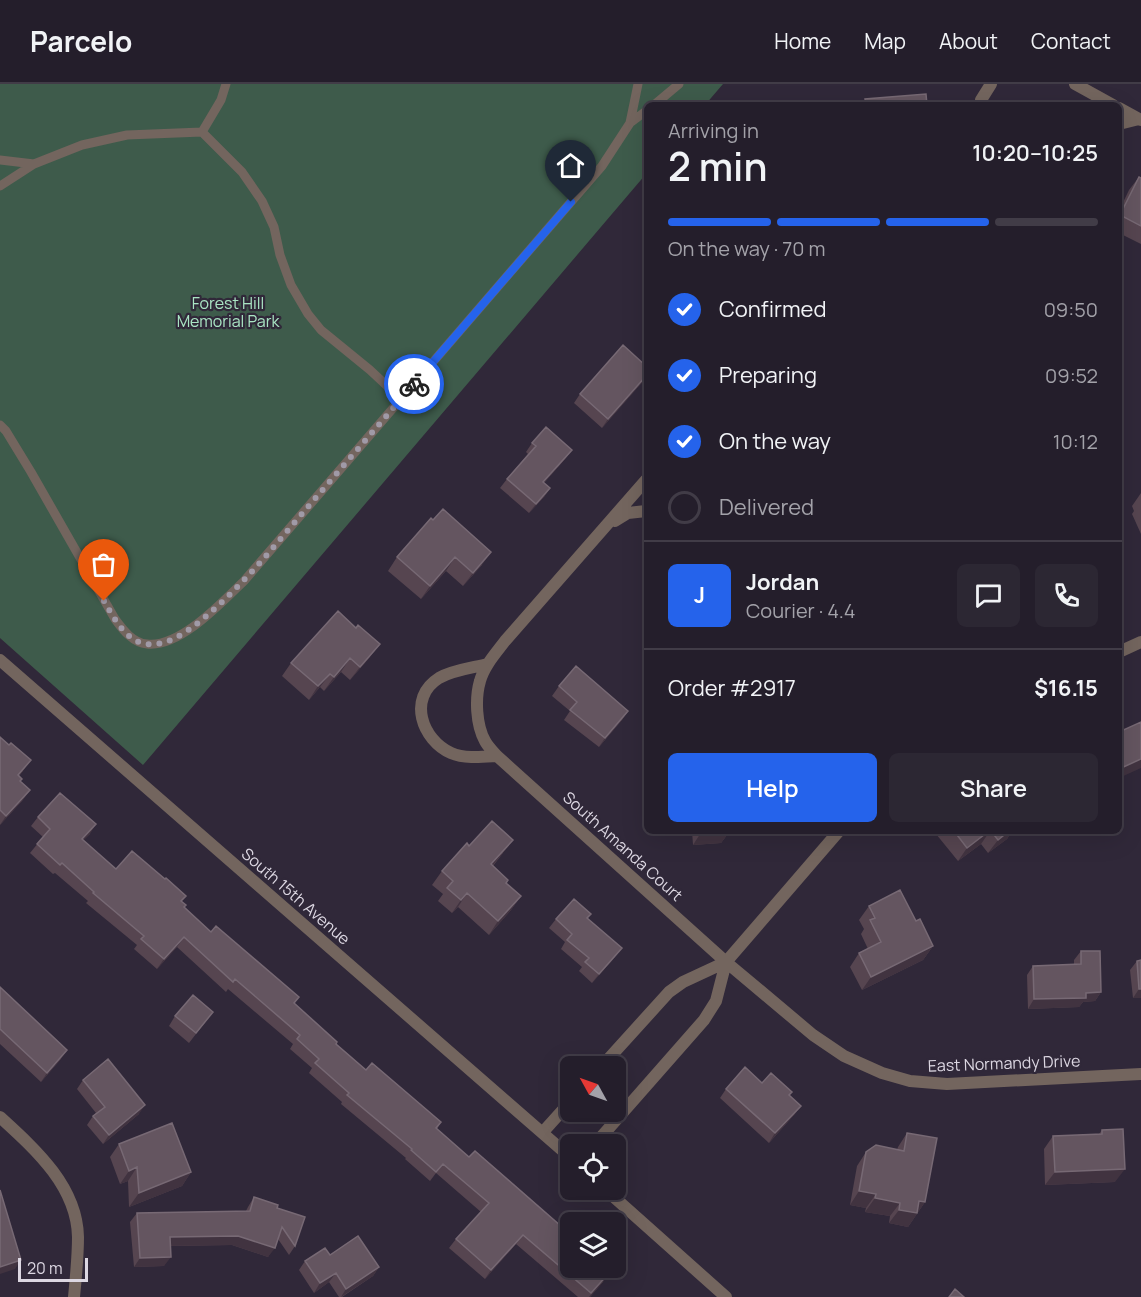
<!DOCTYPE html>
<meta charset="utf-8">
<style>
body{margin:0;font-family:Manrope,sans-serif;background:#2c2733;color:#f1f3f6;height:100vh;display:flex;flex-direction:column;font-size:22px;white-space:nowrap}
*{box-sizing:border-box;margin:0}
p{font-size:20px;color:#a3a2a9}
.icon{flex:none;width:33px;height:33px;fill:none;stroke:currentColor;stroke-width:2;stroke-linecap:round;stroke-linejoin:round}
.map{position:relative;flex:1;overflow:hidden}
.side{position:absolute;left:644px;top:18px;width:478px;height:732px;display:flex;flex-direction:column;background:#241e2b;border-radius:9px;box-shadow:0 6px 24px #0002,0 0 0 2px #413c47}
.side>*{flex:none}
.needle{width:39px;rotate:310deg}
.tools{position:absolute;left:560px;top:972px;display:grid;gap:12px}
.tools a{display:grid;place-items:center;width:66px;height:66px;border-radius:9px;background:#241e2b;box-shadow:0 6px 24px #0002,0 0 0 2px #413c47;font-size:30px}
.scale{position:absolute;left:18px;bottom:15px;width:70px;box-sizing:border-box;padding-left:6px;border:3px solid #dcd7e2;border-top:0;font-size:16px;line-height:21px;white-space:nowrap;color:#dcd7e2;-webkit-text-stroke:4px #302839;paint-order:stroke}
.pin{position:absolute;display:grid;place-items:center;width:51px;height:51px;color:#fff;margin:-62px -26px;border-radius:50% 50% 50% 0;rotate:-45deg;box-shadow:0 0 6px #0007}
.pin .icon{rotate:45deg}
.courier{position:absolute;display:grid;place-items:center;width:60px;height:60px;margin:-30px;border:4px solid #2563eb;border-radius:50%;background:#fff;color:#222;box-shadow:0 2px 8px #0007}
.summary em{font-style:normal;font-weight:600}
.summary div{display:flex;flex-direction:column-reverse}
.summary{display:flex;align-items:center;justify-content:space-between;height:102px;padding:0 24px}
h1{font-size:39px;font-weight:600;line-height:45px}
.bar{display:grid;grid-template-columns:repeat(4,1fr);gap:9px 6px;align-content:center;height:72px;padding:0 24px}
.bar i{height:8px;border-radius:4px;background:#413c47}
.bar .selected{background:#2563eb}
.bar p{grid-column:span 4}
.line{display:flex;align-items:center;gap:15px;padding:0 24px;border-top:2px solid #413c47}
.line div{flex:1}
.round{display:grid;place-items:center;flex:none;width:63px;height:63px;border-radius:9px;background:#2c2733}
ol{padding:0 24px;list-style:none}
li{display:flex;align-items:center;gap:18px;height:66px}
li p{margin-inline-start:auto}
li .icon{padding:6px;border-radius:50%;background:#2563eb;color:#fff;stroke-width:4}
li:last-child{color:#a3a2a9}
li i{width:33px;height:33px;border:3px solid #413c47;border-radius:50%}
.cta{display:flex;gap:12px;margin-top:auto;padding:12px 24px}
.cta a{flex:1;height:69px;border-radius:9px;background:#2563eb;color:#fff;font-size:24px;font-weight:600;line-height:69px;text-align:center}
.cta a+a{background:#2c2733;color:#f1f3f6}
header{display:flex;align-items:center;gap:36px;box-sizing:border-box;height:84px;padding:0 30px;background:#241e2b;border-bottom:2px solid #413c47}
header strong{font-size:28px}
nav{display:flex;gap:33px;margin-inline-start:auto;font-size:21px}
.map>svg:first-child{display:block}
.green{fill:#3e5b4b}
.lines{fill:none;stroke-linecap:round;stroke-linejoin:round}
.service{stroke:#73655e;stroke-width:9}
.minor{stroke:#73655e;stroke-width:12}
.tertiary{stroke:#73655e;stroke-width:12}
.wall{fill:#564550}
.shaded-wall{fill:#413340}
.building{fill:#645560;stroke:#776974;stroke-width:1.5}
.done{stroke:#a09aa7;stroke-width:6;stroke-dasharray:0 10.8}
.route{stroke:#2563eb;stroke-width:8}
.labels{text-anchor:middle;stroke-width:4.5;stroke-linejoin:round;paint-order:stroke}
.park-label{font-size:16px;fill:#a9e4c3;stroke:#302839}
.street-label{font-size:16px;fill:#dcd7e2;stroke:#302839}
</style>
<header>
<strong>Parcelo</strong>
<nav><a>Home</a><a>Map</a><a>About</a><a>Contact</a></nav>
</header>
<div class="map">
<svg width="1141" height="1213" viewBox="0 0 1141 1213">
<rect width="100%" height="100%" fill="#302839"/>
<path class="green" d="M0 0H723L705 21H646V90L143 681 0 554Z"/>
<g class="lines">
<path class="service" d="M654 21 679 0
M630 39 646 27
M202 48 221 16 226 0
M0 76 34 80
M0 102 34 80 82 61 127 51 202 48 242 88 262 117 274 143 280 171 291 201 308 230 321 246 370 286 401 315
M0 341 6 347 31 388 115 535C123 546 133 559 147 560 180 564 222 518 244 497L602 82 630 39 638 0"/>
<path class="minor" d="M1075 0 1113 21
M982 21 981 16 991 0
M1119 24 1141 36
M1119 40 1139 35
M646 396 505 557C496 569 484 582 480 597 475 614 476 641 485 657 488 663 493 667 497 672L726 878 813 951 844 972 882 989 910 997 947 1000 1141 990
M615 437 628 429 646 427
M1119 568 1141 558
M488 580C472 584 453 586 439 594 407 614 422 656 451 669 465 675 482 673 497 672
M602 982 669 908 683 898 726 878 839 747
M0 1033C35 1065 77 1102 78 1153 78 1173 76 1193 74 1213
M543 1048 570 1018
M595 1060 704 936 716 917 726 878"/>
<path class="tertiary" d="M0 576 570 1073
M606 1106 726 1213"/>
</g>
<path class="wall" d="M1139 93 1141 94V160L1119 149V127L1129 106Z
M645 295 602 344 574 319 580 310Z
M532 359 572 366 565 375 544 399 550 404 544 413 529 429 500 404 507 395 528 370 526 368Z
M1141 409V450L1132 430 1134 427 1132 422Z
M431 434 482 481 463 502 446 487 421 515 388 487 397 473Z
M370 573 350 596 341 588 324 607 320 603 309 616 282 592 291 579Z
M559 602 628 627 622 636 599 663 564 636 570 627 552 612Z
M0 653 23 687 19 692 20 697 30 706 22 717 0 741Z
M38 733 90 750 83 756 116 785 165 795 186 812 182 817 184 823 211 848 299 913 294 920 336 960 366 986 441 1038 437 1045 469 1073 569 1153 603 1198 590 1213H578L516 1160 485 1195 449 1164 456 1155 481 1128 436 1089 430 1097 405 1075 406 1074 341 1020 342 1018 309 989 312 984 290 965 293 960 228 905 226 908 177 863 157 885 134 865 137 861 86 819 88 817 55 789 53 790 30 769 43 753 31 742Z
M692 747H730L721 759 693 761Z
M939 747H1012L1007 755 988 769 981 760 958 777 936 750Z
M469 762 503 769 493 782 506 799 521 812 511 826 489 851 458 823 452 829 438 817 443 810 432 801 442 787Z
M869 822 916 837 933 862 923 876 862 906 850 883 859 869 868 865 861 850 864 845 859 836Z
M591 830 588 834 615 873 592 899 579 887 582 883 561 865 565 858 549 844 556 835Z
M1081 867 1101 908 1095 917 1083 918 1079 923 1028 925 1027 891 1033 882 1074 881V876Z
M1137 877 1141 914H1133L1130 886Z
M0 903 61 975 41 998 0 960Z
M213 928 189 959 169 942 175 932Z
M83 996 139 1030 103 1060 87 1041 93 1032 96 1029 77 1005Z
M762 999 792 1008 789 1012 801 1022 794 1031 769 1059 720 1014 726 1005Z
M1102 1046 1115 1098 1045 1101 1044 1065 1053 1052 1099 1050Z
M907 1049 925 1118 908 1143 889 1139 890 1132 865 1128 866 1124 850 1121 857 1082 866 1068 897 1066 898 1063Z
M119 1060 191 1088 182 1102 129 1123 128 1097 120 1100 110 1073Z
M254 1113 277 1124 295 1162 289 1171 278 1155 268 1173 232 1161 170 1162 164 1182 134 1183 130 1138 137 1129 246 1127 248 1123Z
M330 1171 379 1183 373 1192 342 1213H339L329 1198 314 1209 299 1186 305 1177Z"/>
<path class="shaded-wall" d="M646 292 645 295 602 344 608 335Z
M572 366 565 375 537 407 543 398Z
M550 404 544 413 529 429 536 420Z
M491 468 482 481 463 502 473 489Z
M455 473 446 487 421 515 430 502Z
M380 560 370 573 350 596 360 583Z
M350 574 341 588 324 607 334 593Z
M330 590 320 603 309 616 318 602Z
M628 627 622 636 599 663 605 654Z
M1141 675V684L1119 694V685Z
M31 676 23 687 10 702 18 691Z
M30 706 22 717 0 741 6 732Z
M96 740 90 750 75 765 82 755Z
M702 747H730L721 759 693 761Z
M990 747 981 760 958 777 967 764Z
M1009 747H1012L1007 755 988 769 998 756Z
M513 756 503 769 482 794 491 780Z
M467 809 458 823 452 829 461 816Z
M521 812 511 826 489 851 498 837Z
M184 853 177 863 157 885 164 875Z
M933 862 923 876 862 906 871 893Z
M622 864 615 873 592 899 599 890Z
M1139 905H1141V914H1133Z
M1101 908 1095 917 1083 918 1079 923 1028 925 1034 915 1086 909Z
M67 966 61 975 41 998 47 989Z
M145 1021 139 1030 103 1060 109 1051Z
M801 1022 794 1031 769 1059 775 1049Z
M137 1083 128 1097 120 1100 129 1087Z
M1125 1085 1115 1098 1045 1101 1055 1088Z
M191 1088 182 1102 129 1123 139 1109Z
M859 1107 876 1110 866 1124 850 1121Z
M875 1114 900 1119 890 1132 865 1128Z
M919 1117 925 1118 908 1143 889 1139 899 1126Z
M523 1151 516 1160 485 1195 491 1186Z
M238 1152 275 1164 268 1173 232 1161 163 1162 170 1153Z
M171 1173 164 1182 134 1183 140 1174Z
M21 1176 15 1185 0 1190V1183Z
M379 1183 373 1192 341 1213 346 1205Z
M610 1188 603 1198 590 1213H589Z
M336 1189 329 1198 314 1209 320 1199Z"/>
<path class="building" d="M926 10 927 21H866L865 15Z
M1139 93 1141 94V142L1120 131Z
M623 261 646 282V292L608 335 580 310Z
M546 343 572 366 543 398 550 404 536 420 507 395 536 362 532 359Z
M443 425 491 468 473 489 455 473 430 502 397 473 431 434 433 436Z
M338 527 356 544 358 541 380 560 360 583 350 574 334 593 330 590 318 602 291 579Z
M576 582 628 627 605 654 570 626 577 618 559 602Z
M1141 638V675L1119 685V648Z
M0 653 9 661 11 659 31 676 18 691 22 695 20 697 30 706 6 732 0 726Z
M60 709 96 740 82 755 116 785 132 767 165 795 166 794 186 812 181 817 186 821 184 823 211 848 216 842 299 913 294 919 337 958 336 960 366 986 372 979 441 1038 436 1044 469 1073 475 1067 570 1150 569 1153 570 1154V1184H604L610 1188 591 1209 523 1151 491 1186 456 1155 489 1119 443 1080 436 1088 411 1066 412 1065 347 1011 349 1009 315 979 319 975 297 955 300 951 235 895 233 898 184 853 164 875 141 855 144 852 93 809 94 808 62 779 60 781 37 760 50 745 38 733Z
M492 737 513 756 491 780 508 796 506 799 521 812 498 837 467 809 461 816 447 804 453 797 442 787 467 759 469 762Z
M954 747H989L967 764Z
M991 747H1009L998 756Z
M900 806 916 837 920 835 933 862 871 893 859 869 881 858 870 836 875 834 869 822Z
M574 815 591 830 587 834 622 864 599 890 585 878 589 874 567 856 572 850 556 835Z
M1081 867H1100L1101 908 1086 909V914L1034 915 1033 882 1081 880Z
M1141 876V905H1139L1137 877Z
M0 903 67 966 47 989 0 945Z
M193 911 213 928 196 949 175 932Z
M108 975 145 1021 109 1051 93 1032 105 1023 83 996Z
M745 983 762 999 771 989 792 1008 789 1011 801 1022 775 1049 726 1005Z
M172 1039 191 1088 139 1109 137 1083 129 1087 119 1060Z
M1123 1045 1125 1085 1055 1088 1053 1052 1102 1050V1046Z
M907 1049 937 1054 925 1118 919 1117 917 1129 899 1126 900 1119 875 1114 876 1110 859 1107 866 1068 876 1061 904 1067Z
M0 1106 21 1176 0 1183Z
M254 1113 278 1121 277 1124 305 1133 295 1162 282 1143 275 1164 238 1152 170 1153 171 1173 140 1174 137 1129 250 1127Z
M358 1152 379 1183 346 1205 336 1189 320 1199 305 1177 325 1164 330 1171Z
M955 1205 964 1213H949Z"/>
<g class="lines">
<path class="done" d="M104 517C114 534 126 558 147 560 170 563 195 542 211 528 244 499 272 465 301 431 338 388 376 344 414 300"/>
<path class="route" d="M414 300 571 118"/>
</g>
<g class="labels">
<g class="park-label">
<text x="228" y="225">Forest Hill<tspan x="228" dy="18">Memorial Park</tspan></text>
</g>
<g class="street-label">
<text transform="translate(623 762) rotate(42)" y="6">South Amanda Court</text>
<text transform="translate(296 812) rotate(41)" y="6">South 15th Avenue</text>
<text transform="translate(1004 979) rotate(-2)" y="6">East Normandy Drive</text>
</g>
</g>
</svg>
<div class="tools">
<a><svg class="needle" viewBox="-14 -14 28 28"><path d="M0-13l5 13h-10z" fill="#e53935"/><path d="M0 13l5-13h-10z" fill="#a3a2a9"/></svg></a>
<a><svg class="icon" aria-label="locate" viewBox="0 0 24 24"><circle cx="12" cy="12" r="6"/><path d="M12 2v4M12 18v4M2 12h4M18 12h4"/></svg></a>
<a><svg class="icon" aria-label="layers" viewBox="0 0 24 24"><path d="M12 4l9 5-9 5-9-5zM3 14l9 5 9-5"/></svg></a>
</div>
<div class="scale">20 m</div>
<div class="pin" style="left:104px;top:517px;background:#ea580c"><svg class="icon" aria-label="bag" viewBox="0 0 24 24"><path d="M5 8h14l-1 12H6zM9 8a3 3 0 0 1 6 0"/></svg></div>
<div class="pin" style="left:571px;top:118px;background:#1f2937"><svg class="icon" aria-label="home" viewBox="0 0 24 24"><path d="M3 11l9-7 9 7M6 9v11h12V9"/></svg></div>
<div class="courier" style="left:414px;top:300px"><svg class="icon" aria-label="bike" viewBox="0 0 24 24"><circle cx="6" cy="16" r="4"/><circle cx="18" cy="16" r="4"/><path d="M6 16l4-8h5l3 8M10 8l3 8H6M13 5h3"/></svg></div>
<section class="side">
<div class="summary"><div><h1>2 min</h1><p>Arriving in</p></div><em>10:20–10:25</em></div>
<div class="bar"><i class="selected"></i><i class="selected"></i><i class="selected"></i><i></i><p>On the way · 70 m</p></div>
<ol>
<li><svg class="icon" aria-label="check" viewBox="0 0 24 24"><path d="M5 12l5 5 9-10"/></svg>Confirmed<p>09:50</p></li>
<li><svg class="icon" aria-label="check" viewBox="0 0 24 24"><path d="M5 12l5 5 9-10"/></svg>Preparing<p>09:52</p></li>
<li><svg class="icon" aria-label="check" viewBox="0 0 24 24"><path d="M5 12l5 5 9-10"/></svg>On the way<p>10:12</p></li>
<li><i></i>Delivered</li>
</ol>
<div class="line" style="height:108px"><b class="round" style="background:#2563eb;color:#fff">J</b><div><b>Jordan</b><p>Courier · 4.4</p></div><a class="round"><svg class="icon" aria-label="chat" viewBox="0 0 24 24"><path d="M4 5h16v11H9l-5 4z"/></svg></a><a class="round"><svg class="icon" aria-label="phone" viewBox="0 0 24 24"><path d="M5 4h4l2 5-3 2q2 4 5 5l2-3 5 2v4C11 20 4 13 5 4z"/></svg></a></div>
<div class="line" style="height:78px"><div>Order #2917</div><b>$16.15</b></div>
<div class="cta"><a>Help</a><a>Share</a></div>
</section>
</div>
